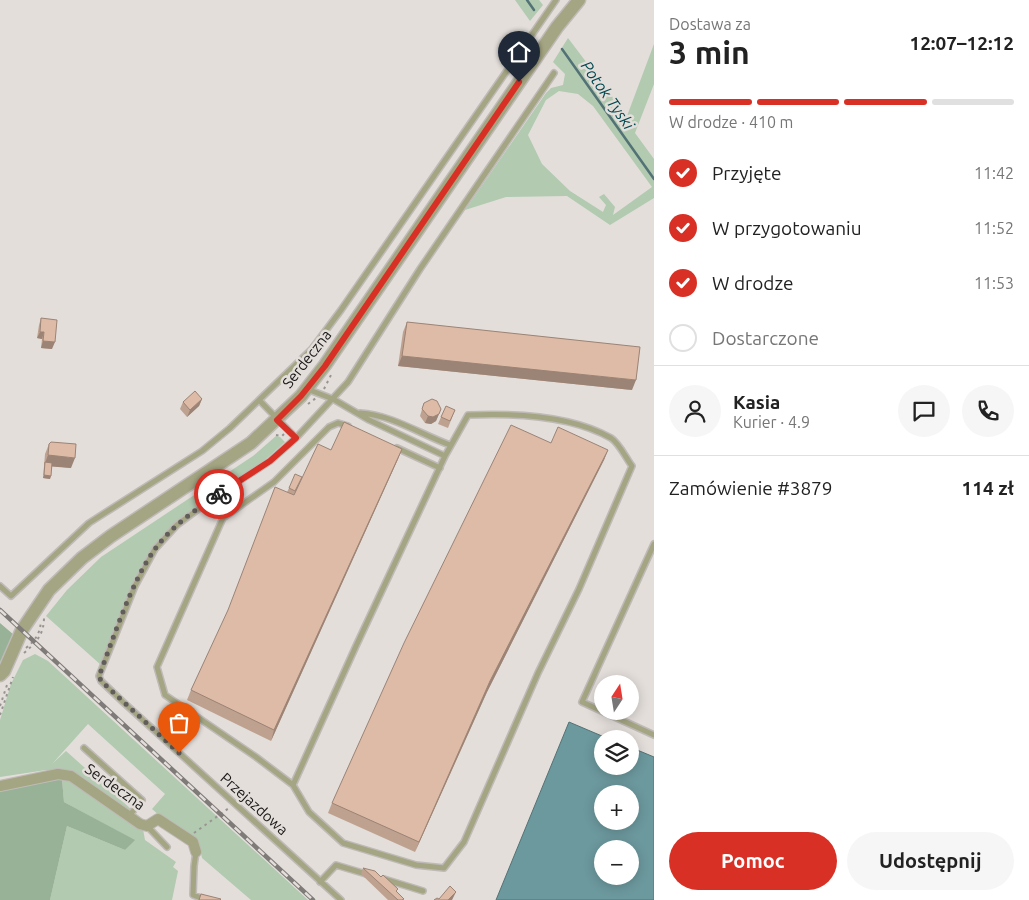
<!DOCTYPE html>
<html lang="pl">
<meta charset="utf-8">
<style>
body{margin:0;font-family:Ubuntu,sans-serif;background:#f6f6f6;color:#222;height:100vh;display:flex;flex-direction:column;font-size:19px;white-space:nowrap}
*{box-sizing:border-box;margin:0}
p{font-size:16px;color:#767676}
.icon{flex:none;width:28px;height:28px;fill:none;stroke:currentColor;stroke-width:2;stroke-linecap:round;stroke-linejoin:round}
.map{position:relative;flex:1;overflow:hidden}
.drawer{display:flex;flex-direction:column;background:#fff;width:375px}
.drawer>*{flex:none}
.needle{width:32px;rotate:12deg}
.controls{position:absolute;left:594px;top:675px;display:grid;gap:10px}
.controls a{display:grid;place-items:center;width:45px;height:45px;border-radius:50%;background:#fff;box-shadow:0 2px 12px #0003;font-size:25px}
.pin{position:absolute;display:grid;place-items:center;width:42px;height:42px;color:#fff;margin:-51px -21px;border-radius:50% 50% 50% 0;rotate:-45deg;box-shadow:0 0 5px #0007}
.pin .icon{rotate:45deg}
.courier{position:absolute;display:grid;place-items:center;width:50px;height:50px;margin:-25px;border:4px solid #d93025;border-radius:50%;background:#fff;color:#222;box-shadow:0 1px 6px #0007}
.head em{font-style:normal;font-weight:700}
.head div{display:flex;flex-direction:column-reverse}
.head{display:flex;align-items:center;justify-content:space-between;height:85px;padding:0 15px}
h1{font-size:32px;font-weight:700;line-height:38px}
.bar{display:grid;grid-template-columns:repeat(4,1fr);gap:8px 5px;align-content:center;height:60px;padding:0 15px}
.bar i{height:6px;border-radius:4px;background:#e0e0e0}
.bar .current{background:#d93025}
.bar p{grid-column:span 4}
.line{display:flex;align-items:center;gap:12px;padding:0 15px;border-top:1px solid #e0e0e0}
.line div{flex:1}
.round{display:grid;place-items:center;flex:none;width:52px;height:52px;border-radius:26px;background:#f6f6f6}
ol{padding:0 15px;list-style:none}
li{display:flex;align-items:center;gap:15px;height:55px}
li p{margin-inline-start:auto}
li .icon{padding:5px;border-radius:50%;background:#d93025;color:#fff;stroke-width:4}
li:last-child{color:#767676}
li i{width:28px;height:28px;border:2px solid #e0e0e0;border-radius:50%}
.button{display:flex;gap:10px;margin-top:auto;padding:10px 15px}
.button a{flex:1;height:58px;border-radius:30px;background:#d93025;color:#fff;font-size:20px;font-weight:700;line-height:58px;text-align:center}
.button a+a{background:#f6f6f6;color:#222}
main{display:flex;flex:1;min-height:0}
.map>svg:first-child{display:block}
.green{fill:#b1cab0;fill-rule:evenodd}
.forest{fill:#97b296}
.water{fill:#6c999e;stroke:#537276;fill-rule:evenodd}
.lines{fill:none;stroke-linecap:round;stroke-linejoin:round}
.stream{stroke:#537276;stroke-width:2.5}
.service-casing{stroke:#bfbab7;stroke-width:8}
.minor-casing{stroke:#bfbab7;stroke-width:12}
.tertiary-casing{stroke:#bfbab7;stroke-width:15}
.path{stroke:#989491;stroke-width:2;stroke-dasharray:2.5 4;stroke-linecap:butt}
.service{stroke:#a4a582;stroke-width:5}
.minor{stroke:#a4a582;stroke-width:10}
.tertiary{stroke:#a4a582;stroke-width:12}
.rail-casing{stroke:#7f7b79;stroke-width:4.5}
.rail{stroke:#e3deda;stroke-width:2.5;stroke-dasharray:8;stroke-linecap:butt}
.wall{fill:#bfa190}
.shaded-wall{fill:#9b8375}
.building{fill:#debba7;stroke:#9b8375}
.done{stroke:#605d5b;stroke-width:5;stroke-dasharray:0 9}
.route{stroke:#d93025;stroke-width:6}
.labels{text-anchor:middle;stroke-width:5;stroke-linejoin:round;paint-order:stroke}
.street-label{font-size:15px;fill:#1a1817;stroke:#e3deda}
.water-label{font-size:16px;font-style:italic;fill:#00484f;stroke:#e3deda}
</style>
<main>
<div class="map">
<svg width="654" height="900" viewBox="0 0 654 900">
<rect width="100%" height="100%" fill="#e3deda"/>
<path class="green" d="M515 0H539L543 5 530 21Z
M568 38 627 116 654 44V84L635 133 654 159V198L610 225 567 196 506 197 465 210 546 93 551 88 563 85 565 74 553 62ZM559 91 578 94 593 106 652 187 613 215 615 207 604 194 599 197 606 205 603 212 570 191 542 164 528 135 546 100Z
M276 436 280 437 285 442 266 459 175 522 153 547 132 584 101 665 46 616 67 590 101 557 253 456Z
M35 654 48 661 308 900H251L202 858 199 844 192 836 159 815 152 809 165 794 88 724 52 764 66 751 141 818 145 840 176 862 173 867 178 871 172 900H50L67 826 125 850 134 840 64 802 62 779 46 770 0 777V720L11 684 23 660Z"/>
<path class="forest" d="M0 623 14 635 1 661H0Z
M62 779 64 802 135 840 125 850 67 826 50 900H0V791Z"/>
<path class="water" d="M569 722 609 739H602V766H630V747L654 757V900H496ZM602 794H630V821H602ZM602 849H630V876H602Z"/>
<g class="lines">
<path class="stream" d="M527 0 534 10
M562 49 654 179"/>
<defs>
<path id="service" d="M307 389 333 399 369 420 445 456 356 646 293 785 309 812 343 843 416 865 444 868 464 842 538 673 579 589 632 466C626 458 619 443 611 438 571 415 513 413 468 415L445 456
M260 401 296 438
M360 413C392 415 420 434 450 445
M397 448 440 468
M654 544 582 702 654 735
M0 586 11 596 89 523 202 451 230 428 312 349 341 310 556 0
M84 748 142 800 129 816
M293 785 256 757 165 695 157 667 223 518 274 482 329 427 338 423 348 426
M147 826 167 847
M196 852 194 866 193 895 207 900
M384 879 423 891
M320 882 336 865 366 874
M341 900 123 702 101 681 99 676 135 586 155 549 177 525 216 496 270 461 296 438 348 382 420 269 554 73"/>
<path id="minor" d="M0 786 58 774 71 776 140 824 147 826 158 819 193 842 196 852"/>
<path id="tertiary" d="M0 675 4 671 22 630 49 590 82 558 111 536 251 443 301 396 325 365 557 27 579 0"/>
</defs>
<use href="#service" class="service-casing"/>
<use href="#minor" class="minor-casing"/>
<use href="#tertiary" class="tertiary-casing"/>
<path class="path" d="M324 389 331 375
M308 404 316 398
M276 435 282 436 284 434
M26 648C36 640 40 633 41 621
M24 653C37 642 44 634 44 617
M0 706 8 682
M0 715 13 677
M194 833 229 808"/>
<use href="#service" class="service"/>
<use href="#minor" class="minor"/>
<use href="#tertiary" class="tertiary"/>
<defs>
<path id="rail" d="M0 610 313 900"/>
</defs>
<use href="#rail" class="rail-casing"/>
<use href="#rail" class="rail"/>
</g>
<path class="wall" d="M41 318 52 349 41 348 42 339 37 338 39 325Z
M407 322 632 390 398 366 403 332Z
M202 399 199 406 187 417 180 409 183 402Z
M424 403 441 409 436 421 431 424 425 423 420 416Z
M455 410 448 428 438 424 441 417Z
M551 443 608 450 604 460 487 692 415 852 328 813 332 803Z
M49 444 71 468 52 466 50 479 43 478 45 454Z
M402 449 398 459 271 741 187 700 191 690 289 488 300 484 331 450Z
M363 868 397 892 404 899 403 900H388L361 874Z"/>
<path class="shaded-wall" d="M40 332H44L42 339 37 338Z
M43 341 55 342 52 349 41 348Z
M402 356 636 380 632 390 398 366Z
M202 399 199 406 187 417 190 410Z
M439 414 436 421 431 424 425 423 428 416Z
M402 449 398 459 271 741 274 730Z
M608 450 604 460 487 692 415 852 419 842 490 681Z
M48 455 75 458 71 468 45 466V462L44 466Z
M44 475 51 476 50 479 43 478Z
M456 892 452 900H448Z"/>
<path class="building" d="M41 318 57 320 55 342 43 341 44 332H40Z
M407 322 640 347 636 380 402 356Z
M195 391 202 399 190 410 183 402Z
M432 399 437 401 441 409 439 414 433 417 428 416 422 409 424 403Z
M446 406 455 410 450 421 441 417Z
M344 422 402 449 274 730 191 690 228 610 275 487 294 495 318 444 331 450Z
M511 425 551 443 558 427 608 450 490 681 419 842 332 803 404 643Z
M51 442 76 444 75 458 48 455 49 444Z
M45 462 52 463 51 476 44 475Z
M295 474 302 477 295 491 289 488Z
M363 868 375 871 381 877 383 875 398 889 396 891 404 899 402 900H398Z
M450 886 456 892 448 900H434L437 898 439 899Z
M201 894 221 899 220 900H199Z"/>
<g class="lines">
<path class="done" d="M179 753 101 681 99 676C114 637 131 582 155 549 171 527 196 509 219 494"/>
<path class="route" d="M219 494 270 461 296 438 277 420 301 396 325 366 519 82"/>
</g>
<g class="labels">
<g class="street-label">
<text transform="translate(307 359) rotate(-52)" y="5">Serdeczna</text>
<text transform="translate(115 787) rotate(35)" y="5">Serdeczna</text>
<text transform="translate(254 804) rotate(42)" y="5">Przejazdowa</text>
</g>
<g class="water-label">
<text transform="translate(608 95) rotate(55)" y="6">Potok Tyski</text>
</g>
</g>
</svg>
<div class="controls">
<a><svg class="needle" viewBox="-14 -14 28 28"><path d="M0-13l5 13h-10z" fill="#e53935"/><path d="M0 13l5-13h-10z" fill="#767676"/></svg></a>
<a><svg class="icon" aria-label="layers" viewBox="0 0 24 24"><path d="M12 4l9 5-9 5-9-5zM3 14l9 5 9-5"/></svg></a>
<a>+</a>
<a>−</a>
</div>
<div class="pin" style="left:179px;top:753px;background:#ea580c"><svg class="icon" aria-label="bag" viewBox="0 0 24 24"><path d="M5 8h14l-1 12H6zM9 8a3 3 0 0 1 6 0"/></svg></div>
<div class="pin" style="left:519px;top:82px;background:#1f2937"><svg class="icon" aria-label="home" viewBox="0 0 24 24"><path d="M3 11l9-7 9 7M6 9v11h12V9"/></svg></div>
<div class="courier" style="left:219px;top:494px"><svg class="icon" aria-label="bike" viewBox="0 0 24 24"><circle cx="6" cy="16" r="4"/><circle cx="18" cy="16" r="4"/><path d="M6 16l4-8h5l3 8M10 8l3 8H6M13 5h3"/></svg></div>
</div>
<section class="drawer">
<div class="head"><div><h1>3 min</h1><p>Dostawa za</p></div><em>12:07–12:12</em></div>
<div class="bar"><i class="current"></i><i class="current"></i><i class="current"></i><i></i><p>W drodze · 410 m</p></div>
<ol>
<li><svg class="icon" aria-label="check" viewBox="0 0 24 24"><path d="M5 12l5 5 9-10"/></svg>Przyjęte<p>11:42</p></li>
<li><svg class="icon" aria-label="check" viewBox="0 0 24 24"><path d="M5 12l5 5 9-10"/></svg>W przygotowaniu<p>11:52</p></li>
<li><svg class="icon" aria-label="check" viewBox="0 0 24 24"><path d="M5 12l5 5 9-10"/></svg>W drodze<p>11:53</p></li>
<li><i></i>Dostarczone</li>
</ol>
<div class="line" style="height:90px"><a class="round"><svg class="icon" aria-label="person" viewBox="0 0 24 24"><circle cx="12" cy="8" r="4"/><path d="M4 21q1-7 8-7t8 7"/></svg></a><div><b>Kasia</b><p>Kurier · 4.9</p></div><a class="round"><svg class="icon" aria-label="chat" viewBox="0 0 24 24"><path d="M4 5h16v11H9l-5 4z"/></svg></a><a class="round"><svg class="icon" aria-label="phone" viewBox="0 0 24 24"><path d="M5 4h4l2 5-3 2q2 4 5 5l2-3 5 2v4C11 20 4 13 5 4z"/></svg></a></div>
<div class="line" style="height:65px"><div>Zamówienie #3879</div><b>114 zł</b></div>
<div class="button"><a>Pomoc</a><a>Udostępnij</a></div>
</section>
</main>
